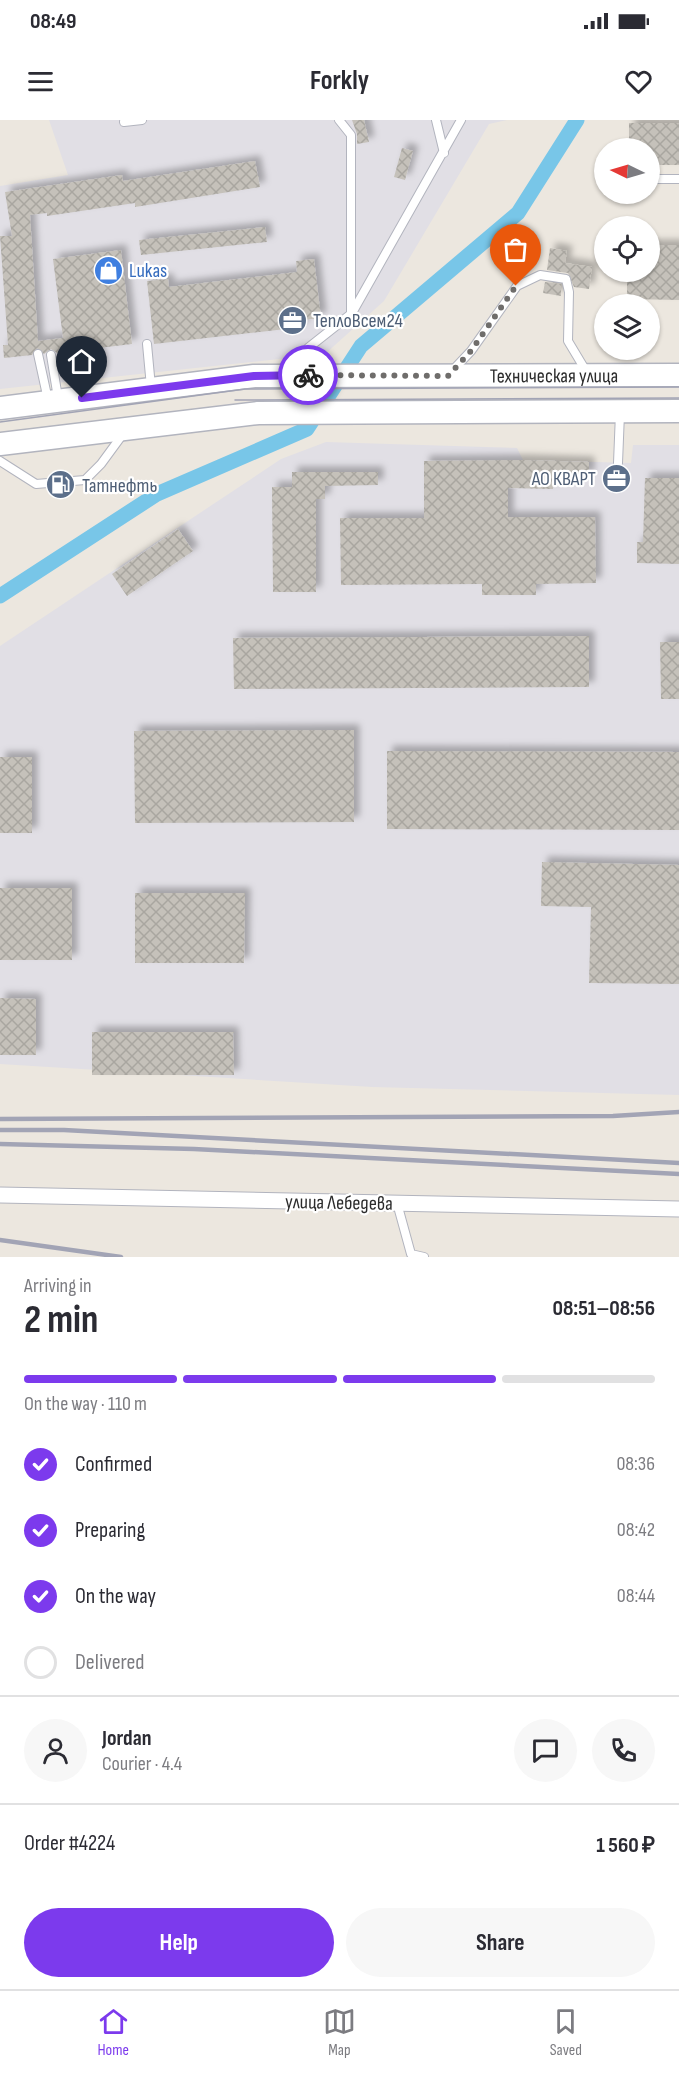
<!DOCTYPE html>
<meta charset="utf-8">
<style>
body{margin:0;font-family:"Sofia Sans Condensed",sans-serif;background:#f7f7f7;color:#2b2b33;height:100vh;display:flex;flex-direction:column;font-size:22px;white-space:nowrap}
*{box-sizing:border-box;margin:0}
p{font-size:20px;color:#7c7c81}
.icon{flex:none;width:33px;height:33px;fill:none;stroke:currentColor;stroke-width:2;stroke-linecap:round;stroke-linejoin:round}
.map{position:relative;height:1137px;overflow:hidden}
.panel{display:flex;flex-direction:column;background:#fff;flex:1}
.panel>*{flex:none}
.needle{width:39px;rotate:275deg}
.tools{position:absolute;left:594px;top:18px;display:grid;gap:12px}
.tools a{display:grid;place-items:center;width:66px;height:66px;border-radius:50%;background:#fff;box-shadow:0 2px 4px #0004;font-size:30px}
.pin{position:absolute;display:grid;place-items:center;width:51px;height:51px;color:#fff;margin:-62px -26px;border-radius:50% 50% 50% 0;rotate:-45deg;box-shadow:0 0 6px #0007}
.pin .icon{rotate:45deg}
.courier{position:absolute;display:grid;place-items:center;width:60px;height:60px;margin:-30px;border:4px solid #7c3aed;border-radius:50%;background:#fff;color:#222;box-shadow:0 2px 8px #0007}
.overview em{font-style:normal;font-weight:700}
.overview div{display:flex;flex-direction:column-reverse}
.overview{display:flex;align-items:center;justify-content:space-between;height:102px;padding:0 24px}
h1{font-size:39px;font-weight:700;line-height:45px}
.bar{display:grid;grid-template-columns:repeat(4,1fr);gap:9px 6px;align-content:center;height:72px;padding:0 24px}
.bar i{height:8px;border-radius:4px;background:#e1e1e2}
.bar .current{background:#7c3aed}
.bar p{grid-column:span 4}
.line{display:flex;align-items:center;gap:15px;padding:0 24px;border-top:2px solid #e1e1e2}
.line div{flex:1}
.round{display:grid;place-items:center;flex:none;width:63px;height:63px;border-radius:32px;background:#f7f7f7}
ol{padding:0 24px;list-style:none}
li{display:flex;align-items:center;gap:18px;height:66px}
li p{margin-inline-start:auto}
li .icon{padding:6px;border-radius:50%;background:#7c3aed;color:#fff;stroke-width:4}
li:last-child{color:#7c7c81}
li i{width:33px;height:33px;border:3px solid #e1e1e2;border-radius:50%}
.cta{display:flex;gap:12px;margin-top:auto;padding:12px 24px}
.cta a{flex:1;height:69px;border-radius:36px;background:#7c3aed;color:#fff;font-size:24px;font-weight:700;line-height:69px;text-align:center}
.cta a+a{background:#f7f7f7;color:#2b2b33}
.status{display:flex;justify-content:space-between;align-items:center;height:42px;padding:0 30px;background:#fff;direction:ltr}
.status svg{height:16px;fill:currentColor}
header{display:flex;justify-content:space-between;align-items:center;height:78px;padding:0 24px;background:#fff;font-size:27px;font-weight:700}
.tabs{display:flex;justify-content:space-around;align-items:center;height:84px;border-top:2px solid #e1e1e2;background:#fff;font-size:16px;color:#7c7c81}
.tabs a{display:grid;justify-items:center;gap:3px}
.tabs .current{color:#7c3aed}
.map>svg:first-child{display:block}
.industrial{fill:#e1dfe5}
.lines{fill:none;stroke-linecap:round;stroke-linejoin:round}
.canal{stroke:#78c6e8;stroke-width:15}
.building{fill:url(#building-cross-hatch);filter:url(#shadow)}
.service-casing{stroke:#b2b4be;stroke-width:10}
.minor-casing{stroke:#b2b4be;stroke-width:17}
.secondary-casing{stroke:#b2b4be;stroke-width:25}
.service{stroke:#fff;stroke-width:8}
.minor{stroke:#fff;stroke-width:15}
.secondary{stroke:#fff;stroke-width:22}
.tram{stroke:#a2a4b5;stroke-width:1.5}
.rail{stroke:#a2a4b5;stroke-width:4.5}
.done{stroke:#6f6d6b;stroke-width:6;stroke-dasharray:0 10.8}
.route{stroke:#7c3aed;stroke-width:8}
.labels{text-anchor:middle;stroke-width:4.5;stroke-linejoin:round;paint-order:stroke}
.shop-label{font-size:20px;fill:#366cbe;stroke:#fff;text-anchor:start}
.service-label{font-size:20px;fill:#4e5e75;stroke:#fff;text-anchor:start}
.street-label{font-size:20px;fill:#2c2c2c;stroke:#fff}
</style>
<div class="status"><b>08:49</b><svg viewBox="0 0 49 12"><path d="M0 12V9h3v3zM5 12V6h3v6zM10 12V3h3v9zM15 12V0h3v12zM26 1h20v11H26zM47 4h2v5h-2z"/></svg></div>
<header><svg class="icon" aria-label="menu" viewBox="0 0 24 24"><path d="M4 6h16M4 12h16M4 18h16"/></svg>Forkly<svg class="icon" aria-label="heart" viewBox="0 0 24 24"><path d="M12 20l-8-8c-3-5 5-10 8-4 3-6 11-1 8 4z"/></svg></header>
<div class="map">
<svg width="679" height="1137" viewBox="0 0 679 1137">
<defs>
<pattern id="building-cross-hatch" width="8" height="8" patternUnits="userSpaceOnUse" patternTransform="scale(1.5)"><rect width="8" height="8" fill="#c5c1ba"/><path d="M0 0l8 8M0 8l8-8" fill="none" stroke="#a9a6a0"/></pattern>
<filter id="shadow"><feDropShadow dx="5.5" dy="-5.5" stdDeviation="3" flood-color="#0004"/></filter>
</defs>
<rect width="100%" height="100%" fill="#ece7df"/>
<path class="industrial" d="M49 0H507L489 4 384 181 325 234 0 269V66L68 55Z
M326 322 517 328 523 340 631 343 633 325H679V975L372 967 0 944V526L281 339Z"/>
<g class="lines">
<path class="canal" d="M0 476 157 374 307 309 361 226 518 93 577 0"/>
</g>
<path class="building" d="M352 0H364L369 22 357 24V14Z
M629 3H679V45H650V28H629Z
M402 28 413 31 405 60 394 57Z
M255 41 260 67 135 87V83L47 96V93L30 95 38 221 63 218 53 139 121 130 132 224 57 233 51 229 44 234 37 228 32 235 4 238 3 225H8L0 116H12L5 72 122 55 123 61Z
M265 107 267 122 141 135 139 120Z
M650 125H679V180L627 179V152H650Z
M550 128 567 131 565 143 592 147 589 169 574 167 568 153 547 150Z
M314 139 321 198 302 200 303 207 154 224 147 161 168 159 169 167 297 152 296 141Z
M545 162 561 164V176L543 173Z
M523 340 589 342V357L553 355V369L508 368V397H595L596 463 536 464V475H482V464L341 465 340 398H424V341Z
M292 352H378V365L325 366V379H316V472H273L272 367H292Z
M645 358H679V444L637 443V422H643Z
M178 409 193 431 127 476 112 454Z
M589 516V567L234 569 233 518Z
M660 522H679V579H661Z
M354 610V702L135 703 134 611Z
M387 631 679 632V710L387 709Z
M0 637H32V713H0Z
M542 742 679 745V864L589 863 591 787 541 786Z
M0 768H72V840H0Z
M135 773H245L244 843H135Z
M0 878 36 879V935H0Z
M92 912H233L234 955H92Z"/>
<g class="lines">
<defs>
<path id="service" d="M436 0 444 33
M124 2 142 0
M650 59H679
M352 193 461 0
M147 224 151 267
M38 234 48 280
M51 235 58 278
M453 250 471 231 517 166 540 155 566 159 569 172 568 221 586 251
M306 254 308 228 351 194V15L339 0
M0 341 36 364 85 360 101 344 123 314
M618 343 620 293
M397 1083 411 1134 424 1137"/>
<path id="minor" d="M0 1075 679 1089"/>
<g id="secondary">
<path id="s1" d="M0 288 254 256 679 255"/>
<path d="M0 324 258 293 679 291"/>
</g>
</defs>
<use href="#service" class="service-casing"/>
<use href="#minor" class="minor-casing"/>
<use href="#secondary" class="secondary-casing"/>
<use href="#service" class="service"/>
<use href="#minor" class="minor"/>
<use href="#secondary" class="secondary"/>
<path class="tram" d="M235 280 679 278
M0 302 245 269 679 267"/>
<path class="rail" d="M0 999 613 996 679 992
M0 1010H64L679 1043
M0 1024 194 1029 679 1054
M0 1120 121 1137"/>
</g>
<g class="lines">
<path class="done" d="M308 255 448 256 471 231 516 166"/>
<path class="route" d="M82 278 254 256 308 255"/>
</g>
<defs>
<symbol id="shop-disc" viewBox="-11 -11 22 22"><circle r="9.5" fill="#3f7fe0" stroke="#fff"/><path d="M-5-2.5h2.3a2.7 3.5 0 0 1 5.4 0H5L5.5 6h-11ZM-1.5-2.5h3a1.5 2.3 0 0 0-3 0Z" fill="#fff"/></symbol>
<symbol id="office-disc" viewBox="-11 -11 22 22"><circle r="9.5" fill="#5c6f8a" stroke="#fff"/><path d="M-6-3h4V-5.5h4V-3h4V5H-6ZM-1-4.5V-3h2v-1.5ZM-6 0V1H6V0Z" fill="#fff"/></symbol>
<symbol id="fuel-disc" viewBox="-11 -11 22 22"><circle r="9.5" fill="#5c6f8a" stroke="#fff"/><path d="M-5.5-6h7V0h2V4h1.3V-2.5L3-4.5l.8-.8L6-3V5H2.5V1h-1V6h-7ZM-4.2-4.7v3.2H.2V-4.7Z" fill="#fff"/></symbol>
</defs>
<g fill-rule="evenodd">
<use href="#shop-disc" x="92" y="134" width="33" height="33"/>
<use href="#office-disc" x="276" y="184" width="33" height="33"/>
<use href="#office-disc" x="600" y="342" width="33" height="33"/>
<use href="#fuel-disc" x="44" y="348" width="33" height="33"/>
</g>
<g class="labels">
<g class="shop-label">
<text x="129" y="157">Lukas</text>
</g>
<g class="service-label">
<text x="313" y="207">ТеплоВсем24</text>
<text x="596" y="365" text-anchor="end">АО КВАРТ</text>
<text x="82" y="372">Татнефть</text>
</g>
<g class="street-label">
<text dy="7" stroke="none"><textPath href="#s1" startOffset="556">Техническая улица</textPath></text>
<text transform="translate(339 1082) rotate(1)" y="7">улица Лебедева</text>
</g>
</g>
</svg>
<div class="tools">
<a><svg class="needle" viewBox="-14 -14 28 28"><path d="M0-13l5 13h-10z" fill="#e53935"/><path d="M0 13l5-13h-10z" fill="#7c7c81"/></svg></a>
<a><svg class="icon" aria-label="locate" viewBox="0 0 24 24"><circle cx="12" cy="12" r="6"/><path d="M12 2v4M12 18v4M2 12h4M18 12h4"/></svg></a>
<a><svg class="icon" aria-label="layers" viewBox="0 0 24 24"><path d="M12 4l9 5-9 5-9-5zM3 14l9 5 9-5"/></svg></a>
</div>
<div class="pin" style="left:516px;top:166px;background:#ea580c"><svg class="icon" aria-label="bag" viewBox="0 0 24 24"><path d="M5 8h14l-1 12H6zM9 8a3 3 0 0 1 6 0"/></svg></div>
<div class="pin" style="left:82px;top:278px;background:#1f2937"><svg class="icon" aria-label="home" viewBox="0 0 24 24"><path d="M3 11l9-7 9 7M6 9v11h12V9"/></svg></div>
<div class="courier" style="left:308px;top:255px"><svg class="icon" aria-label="bike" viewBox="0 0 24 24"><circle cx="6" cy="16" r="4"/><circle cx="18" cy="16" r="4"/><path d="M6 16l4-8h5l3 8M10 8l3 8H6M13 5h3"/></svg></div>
</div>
<section class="panel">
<div class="overview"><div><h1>2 min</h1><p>Arriving in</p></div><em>08:51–08:56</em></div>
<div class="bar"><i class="current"></i><i class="current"></i><i class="current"></i><i></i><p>On the way · 110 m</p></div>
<ol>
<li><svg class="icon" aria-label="check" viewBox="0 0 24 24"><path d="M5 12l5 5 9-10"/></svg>Confirmed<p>08:36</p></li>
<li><svg class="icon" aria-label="check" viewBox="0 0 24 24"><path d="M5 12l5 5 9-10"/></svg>Preparing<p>08:42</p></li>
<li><svg class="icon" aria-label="check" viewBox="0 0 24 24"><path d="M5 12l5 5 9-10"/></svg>On the way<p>08:44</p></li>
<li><i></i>Delivered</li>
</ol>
<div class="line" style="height:108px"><a class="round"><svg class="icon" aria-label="person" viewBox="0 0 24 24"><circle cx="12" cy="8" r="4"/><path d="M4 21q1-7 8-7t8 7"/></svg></a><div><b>Jordan</b><p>Courier · 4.4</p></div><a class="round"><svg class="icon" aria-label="chat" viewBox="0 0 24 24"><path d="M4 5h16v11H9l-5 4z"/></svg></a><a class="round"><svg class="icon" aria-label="phone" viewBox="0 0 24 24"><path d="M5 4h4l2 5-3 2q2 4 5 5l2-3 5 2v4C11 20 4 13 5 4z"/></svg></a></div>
<div class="line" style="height:78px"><div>Order #4224</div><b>1 560 ₽</b></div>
<div class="cta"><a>Help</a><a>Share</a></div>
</section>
<nav class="tabs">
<a class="current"><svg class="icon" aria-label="home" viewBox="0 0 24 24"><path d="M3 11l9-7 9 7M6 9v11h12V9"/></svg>Home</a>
<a><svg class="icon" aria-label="map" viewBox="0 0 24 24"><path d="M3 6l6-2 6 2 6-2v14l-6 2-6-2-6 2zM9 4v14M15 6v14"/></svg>Map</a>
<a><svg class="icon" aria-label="saved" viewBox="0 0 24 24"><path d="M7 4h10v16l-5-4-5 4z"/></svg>Saved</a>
</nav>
